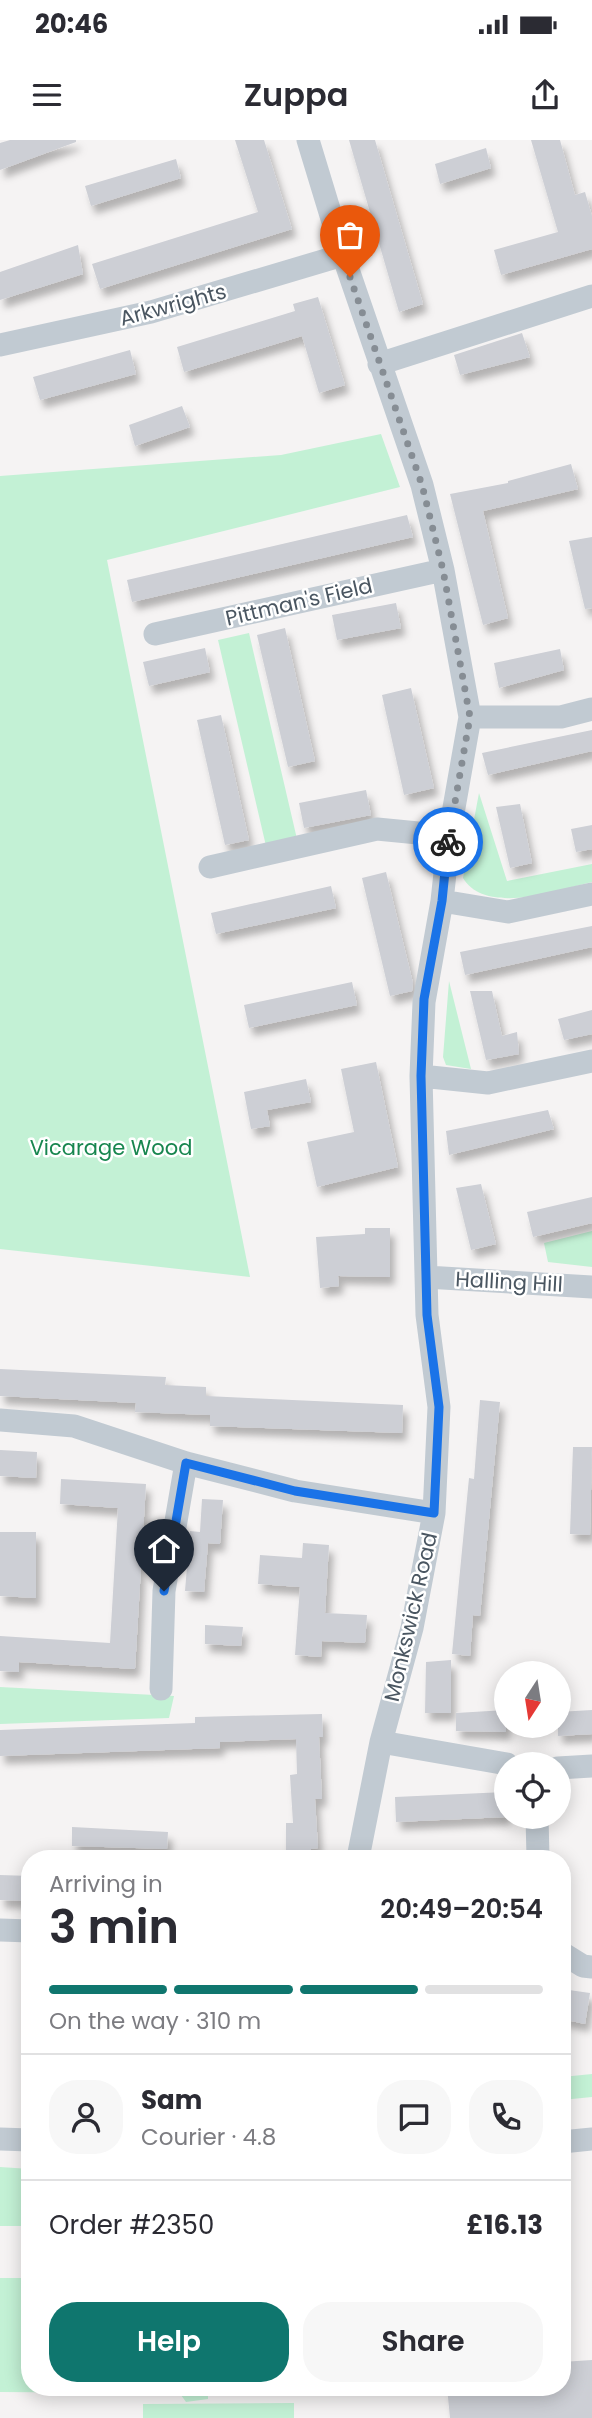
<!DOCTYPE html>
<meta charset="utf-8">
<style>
body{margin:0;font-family:Poppins,sans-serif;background:#f7f7f7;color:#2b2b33;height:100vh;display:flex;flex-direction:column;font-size:26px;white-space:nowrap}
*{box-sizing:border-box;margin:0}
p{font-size:23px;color:#7c7c81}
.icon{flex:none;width:38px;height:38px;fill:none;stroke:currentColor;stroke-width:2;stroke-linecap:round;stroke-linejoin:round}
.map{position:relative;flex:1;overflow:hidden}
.sheet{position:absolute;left:21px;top:1710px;width:550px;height:546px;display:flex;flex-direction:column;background:#fff;border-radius:28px;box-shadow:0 4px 18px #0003}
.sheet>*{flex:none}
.needle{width:46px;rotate:192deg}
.fabs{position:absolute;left:494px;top:1521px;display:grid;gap:14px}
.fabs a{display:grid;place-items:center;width:77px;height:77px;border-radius:50%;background:#fff;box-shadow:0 4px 18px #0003;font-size:35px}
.pin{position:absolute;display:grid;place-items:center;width:60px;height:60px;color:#fff;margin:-72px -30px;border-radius:50% 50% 50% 0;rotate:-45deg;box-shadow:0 0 7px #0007}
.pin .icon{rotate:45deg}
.courier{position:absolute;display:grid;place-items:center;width:70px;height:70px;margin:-35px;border:5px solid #1a73e8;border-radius:50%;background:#fff;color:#222;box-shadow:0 2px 9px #0007}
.summary em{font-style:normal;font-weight:600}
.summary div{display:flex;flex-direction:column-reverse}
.summary{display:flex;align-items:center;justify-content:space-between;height:119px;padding:0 28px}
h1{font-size:46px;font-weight:600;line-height:52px}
.bar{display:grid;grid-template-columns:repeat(4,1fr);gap:10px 7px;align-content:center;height:84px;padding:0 28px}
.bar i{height:9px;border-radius:5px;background:#e1e1e2}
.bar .selected{background:#0f766e}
.bar p{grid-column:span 4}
.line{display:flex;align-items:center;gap:18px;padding:0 28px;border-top:2px solid #e1e1e2}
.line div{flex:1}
.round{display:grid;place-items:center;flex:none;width:74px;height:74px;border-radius:28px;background:#f7f7f7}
.primary-button{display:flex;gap:14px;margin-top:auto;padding:14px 28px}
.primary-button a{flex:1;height:80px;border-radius:28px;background:#0f766e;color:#fff;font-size:28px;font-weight:600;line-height:80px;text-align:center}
.primary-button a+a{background:#f7f7f7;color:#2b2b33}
.status{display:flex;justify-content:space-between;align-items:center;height:49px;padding:0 35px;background:#fff;direction:ltr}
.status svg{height:19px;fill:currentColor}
header{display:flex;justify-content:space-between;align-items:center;height:91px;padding:0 28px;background:#fff;font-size:32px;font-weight:600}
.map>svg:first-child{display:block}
.green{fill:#c3f1d5}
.building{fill:#cdcfd5;filter:url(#shadow)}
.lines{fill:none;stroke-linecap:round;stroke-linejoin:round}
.minor{stroke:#c1cad2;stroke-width:23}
.done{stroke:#868d94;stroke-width:7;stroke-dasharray:0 12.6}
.route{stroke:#1a73e8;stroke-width:9}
.labels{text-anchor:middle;stroke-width:5;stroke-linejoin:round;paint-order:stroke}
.street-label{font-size:21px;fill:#4a5661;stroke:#fff}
.park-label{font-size:21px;fill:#17864f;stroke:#fff}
</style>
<div class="status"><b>20:46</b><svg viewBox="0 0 49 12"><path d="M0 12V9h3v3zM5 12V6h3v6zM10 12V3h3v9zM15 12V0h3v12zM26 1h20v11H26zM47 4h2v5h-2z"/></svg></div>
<header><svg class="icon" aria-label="menu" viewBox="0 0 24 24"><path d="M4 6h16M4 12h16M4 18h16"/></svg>Zuppa<svg class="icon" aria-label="share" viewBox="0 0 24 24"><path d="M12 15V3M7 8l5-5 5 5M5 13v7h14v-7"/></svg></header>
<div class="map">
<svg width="592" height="2278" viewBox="0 0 592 2278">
<defs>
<filter id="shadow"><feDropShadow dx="4.5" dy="8" stdDeviation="3.5" flood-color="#0004"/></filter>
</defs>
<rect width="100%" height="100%" fill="#f5f3f3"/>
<path class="green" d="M381 294 400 347 107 420 250 1137 0 1109V336L281 315Z
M249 493 297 699 266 706 218 500Z
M479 653 507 741 592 724V742C558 750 486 776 463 738Z
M449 841 471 929 446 925 443 917Z
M592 1091V1127L548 1122 544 1103Z
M0 1547 174 1556 169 1578 0 1584Z
M592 1934V1957L562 1960V1937Z
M0 2027 30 2029V2086H0Z
M0 2138H30V2247H134V2253L0 2252Z
M172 2247H208V2259L186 2262 181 2255 174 2253Z
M294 2263V2278H143V2264Z"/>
<path class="building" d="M10 0H76V2L0 30V3Z
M235 0H264L292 89 100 149 92 124 258 72Z
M349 0H375L423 164 399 172Z
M531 0H560L575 55 585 52 592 76V109L501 135 494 110 558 92Z
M486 8 491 28 440 44 435 24Z
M176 19 181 38 91 66 85 46Z
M78 105 83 134 0 160V132Z
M318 157 345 245 319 253 302 196 184 232 177 207 295 171 293 164Z
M522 193 530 217 460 235 454 215Z
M130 210 136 234 40 260 33 237Z
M182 266 190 287 135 306 129 285Z
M571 324 578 349 483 371 508 478 483 485 450 354 508 343V341Z
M407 375 413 397 132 462 127 440Z
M592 397V468L585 469 569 401Z
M396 463 401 488 337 500 332 475Z
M285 488 315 621 288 627 257 495Z
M205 508 210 532 149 546 143 522Z
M560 509 564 530 499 548 494 523Z
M411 548 434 648 404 655 382 555Z
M221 575 249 700 225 705 197 580Z
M592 590V611L488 635 482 613Z
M366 650 371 675 304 688 299 663Z
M520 664 532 723 510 728 496 667Z
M592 685V709L576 712 571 689Z
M386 732 413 843 412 851 390 856 362 738Z
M331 746 336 768 216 794 211 773Z
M592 786V807L465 835 460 812Z
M352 842 357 865 249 888 244 865Z
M470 851H492L502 896 517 892 519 914 486 920Z
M592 870V894L564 900 558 879Z
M376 922 398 1027 317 1047 307 1002 354 992 341 929Z
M306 939 311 962 267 970 270 986 251 989 244 952Z
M548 970 554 989 449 1015 446 991Z
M481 1044 496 1104 471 1110 456 1048Z
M592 1057V1083L533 1097 527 1072Z
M365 1088H390V1137L338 1136 339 1146 320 1148 316 1097 365 1094Z
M0 1229 166 1237 165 1245 206 1247V1256L403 1265 402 1293 210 1286V1275L135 1272 136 1263 0 1256Z
M480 1260 500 1262 480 1476 473 1475 470 1516 452 1514 469 1338 474 1339Z
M573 1307H592L590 1395 570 1394Z
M0 1310 37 1312 36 1338 0 1336Z
M61 1339 146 1344 135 1529 19 1522V1532L0 1531V1496L110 1503 118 1368 60 1364Z
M202 1359 223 1360 220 1404 208 1403 204 1452 185 1451 190 1391 200 1392Z
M0 1392H36V1458L0 1456Z
M303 1403 329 1405 325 1473 367 1475 365 1503 322 1501 321 1517 295 1515 300 1447 258 1444 260 1415 302 1418Z
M205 1485 243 1487 241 1506 205 1504Z
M451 1520V1573H425L426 1522Z
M506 1570V1592L456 1591V1573Z
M592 1570V1594L558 1596V1572Z
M322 1574 323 1597H319L322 1659H315L318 1708 311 1709V1718H286V1683H293L290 1635 297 1634 296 1599 220 1602V1608L0 1616V1590L195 1583V1577Z
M505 1652 506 1677 396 1682 395 1657Z
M72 1687 168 1692 167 1709 72 1706Z
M0 1735 30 1736V1761L0 1760Z
M562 1849 590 1853 585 1884 562 1879Z
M592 2220V2278H450L447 2247H562V2222Z"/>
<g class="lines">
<path class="minor" d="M308 0 343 115 422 345 443 430 470 577 449 696 442 761 424 862 421 936 427 1175 439 1267 434 1373 412 1488 381 1602 358 1718
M0 205 151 172 343 115
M379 224 592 156
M155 494 443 430
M470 577H561L592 569
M210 727 377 689 449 696
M442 761 508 772 592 754
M421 936 488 943 592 921
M426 1137 592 1147
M0 1280 74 1286 186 1323 295 1351 434 1373
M161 1549 164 1451 186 1323
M381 1602 507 1624
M558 1628 592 1626
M537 1676 538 1718
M0 1790 30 1791
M562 1813 583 1826 592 1827
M0 1999 30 2000
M562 2002 592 1999"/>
</g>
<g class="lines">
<path class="done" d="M350 137 422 345 443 430 470 577 448 702"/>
<path class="route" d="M164 1451 186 1323 295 1351 434 1373 439 1267 427 1175 421 936 424 859 442 761 448 702"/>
</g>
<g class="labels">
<g class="street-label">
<text transform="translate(173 165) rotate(-15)" y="7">Arkwrights</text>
<text transform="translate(299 462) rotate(-13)" y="7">Pittman's Field</text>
<text transform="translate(509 1142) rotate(3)" y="7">Halling Hill</text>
<text transform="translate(411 1477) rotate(-77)" y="7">Monkswick Road</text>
</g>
<g class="park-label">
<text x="111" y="1015">Vicarage Wood</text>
</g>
</g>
</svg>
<div class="fabs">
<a><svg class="needle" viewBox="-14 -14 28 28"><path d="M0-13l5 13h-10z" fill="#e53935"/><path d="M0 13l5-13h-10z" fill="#7c7c81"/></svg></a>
<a><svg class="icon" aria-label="locate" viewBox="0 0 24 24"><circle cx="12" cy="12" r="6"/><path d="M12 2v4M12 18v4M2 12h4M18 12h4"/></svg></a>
</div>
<div class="pin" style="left:350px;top:137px;background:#ea580c"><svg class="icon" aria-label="bag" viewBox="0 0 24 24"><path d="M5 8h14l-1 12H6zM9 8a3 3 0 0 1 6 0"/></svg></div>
<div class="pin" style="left:164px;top:1451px;background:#1f2937"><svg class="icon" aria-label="home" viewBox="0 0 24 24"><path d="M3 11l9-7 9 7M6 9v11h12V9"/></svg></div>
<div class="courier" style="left:448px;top:702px"><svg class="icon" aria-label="bike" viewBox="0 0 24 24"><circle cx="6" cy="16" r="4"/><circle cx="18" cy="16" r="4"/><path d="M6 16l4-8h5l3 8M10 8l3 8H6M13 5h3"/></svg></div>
<section class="sheet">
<div class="summary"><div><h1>3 min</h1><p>Arriving in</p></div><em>20:49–20:54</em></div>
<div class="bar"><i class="selected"></i><i class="selected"></i><i class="selected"></i><i></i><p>On the way · 310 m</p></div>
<div class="line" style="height:126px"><a class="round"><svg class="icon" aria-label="person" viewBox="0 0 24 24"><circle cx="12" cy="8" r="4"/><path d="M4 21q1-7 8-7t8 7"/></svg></a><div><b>Sam</b><p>Courier · 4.8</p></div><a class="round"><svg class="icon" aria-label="chat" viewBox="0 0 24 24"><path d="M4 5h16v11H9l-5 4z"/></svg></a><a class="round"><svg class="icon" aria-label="phone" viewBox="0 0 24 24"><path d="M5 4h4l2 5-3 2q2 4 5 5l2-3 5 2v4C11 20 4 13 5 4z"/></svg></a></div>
<div class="line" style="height:91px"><div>Order #2350</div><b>£16.13</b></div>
<div class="primary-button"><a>Help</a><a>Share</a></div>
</section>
</div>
